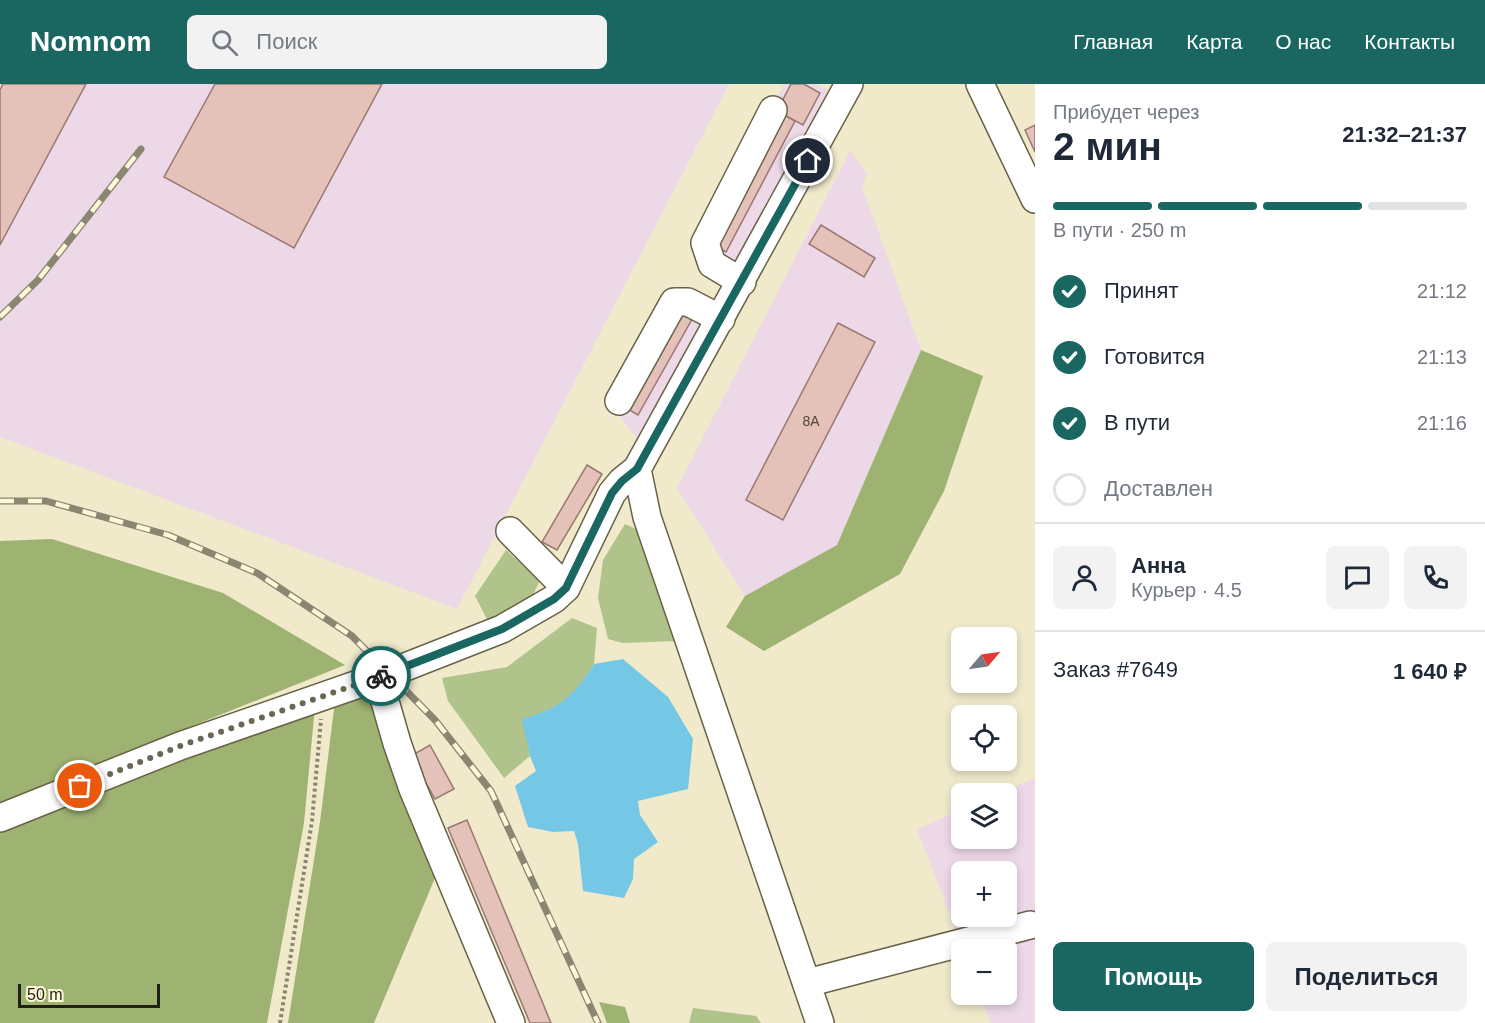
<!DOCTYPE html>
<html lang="ru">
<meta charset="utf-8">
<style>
body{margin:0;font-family:Helvetica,sans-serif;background:#f2f2f3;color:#1f2937;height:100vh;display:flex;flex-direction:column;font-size:22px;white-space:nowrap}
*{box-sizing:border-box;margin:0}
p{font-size:20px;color:#747a83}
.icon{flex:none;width:33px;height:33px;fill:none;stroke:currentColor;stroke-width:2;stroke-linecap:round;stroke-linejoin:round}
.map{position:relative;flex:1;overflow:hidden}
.details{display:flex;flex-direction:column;background:#fff;width:450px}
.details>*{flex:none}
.needle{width:39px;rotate:61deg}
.buttons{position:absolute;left:951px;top:543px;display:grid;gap:12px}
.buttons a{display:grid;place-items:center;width:66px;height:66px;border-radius:9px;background:#fff;box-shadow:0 3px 9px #0003;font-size:30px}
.scale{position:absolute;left:18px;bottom:15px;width:142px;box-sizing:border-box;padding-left:6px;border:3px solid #221f14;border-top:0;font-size:16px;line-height:21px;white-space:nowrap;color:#221f14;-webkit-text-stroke:4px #fef7d8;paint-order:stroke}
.pin{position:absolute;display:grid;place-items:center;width:51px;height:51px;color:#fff;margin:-26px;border:3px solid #fff;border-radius:50%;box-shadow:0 2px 6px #0007}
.courier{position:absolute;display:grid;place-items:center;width:60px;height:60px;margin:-30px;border:4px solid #1a6762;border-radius:50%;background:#fff;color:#222;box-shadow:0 2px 8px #0007}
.summary em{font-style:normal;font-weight:700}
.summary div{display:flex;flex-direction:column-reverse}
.summary{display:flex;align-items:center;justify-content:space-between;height:102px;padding:0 18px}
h1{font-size:39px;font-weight:700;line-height:45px}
.bar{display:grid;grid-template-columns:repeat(4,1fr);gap:9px 6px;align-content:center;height:72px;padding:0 18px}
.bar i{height:8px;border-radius:4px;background:#e0e1e3}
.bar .on{background:#1a6762}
.bar p{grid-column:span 4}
.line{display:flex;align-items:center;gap:15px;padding:0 18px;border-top:2px solid #e0e1e3}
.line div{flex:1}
.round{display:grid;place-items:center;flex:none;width:63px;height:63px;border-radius:9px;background:#f2f2f3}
ol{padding:0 18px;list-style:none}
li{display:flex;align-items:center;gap:18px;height:66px}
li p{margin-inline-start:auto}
li .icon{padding:6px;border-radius:50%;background:#1a6762;color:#fff;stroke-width:4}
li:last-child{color:#747a83}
li i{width:33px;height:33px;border:3px solid #e0e1e3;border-radius:50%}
.button{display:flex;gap:12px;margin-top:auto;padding:12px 18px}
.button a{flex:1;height:69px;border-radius:9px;background:#1a6762;color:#fff;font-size:24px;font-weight:700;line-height:69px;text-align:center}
.button a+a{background:#f2f2f3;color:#1f2937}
header{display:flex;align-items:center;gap:36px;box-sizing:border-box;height:84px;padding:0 30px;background:#1a6762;color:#fff}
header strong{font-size:28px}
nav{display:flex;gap:33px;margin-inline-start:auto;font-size:21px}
.search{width:420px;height:54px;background:#f2f2f3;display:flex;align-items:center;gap:15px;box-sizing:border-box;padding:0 21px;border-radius:9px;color:#747a83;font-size:22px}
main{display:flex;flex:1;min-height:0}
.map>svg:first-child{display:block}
.industrial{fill:#edd8e7;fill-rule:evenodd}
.green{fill:#b0c38a}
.forest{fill:#9eb271}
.water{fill:#75c7e6}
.building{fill:#e4c1b9;stroke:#987871;stroke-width:1.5}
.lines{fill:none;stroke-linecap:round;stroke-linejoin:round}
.minor-casing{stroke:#686247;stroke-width:30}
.path{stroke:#8a8570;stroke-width:4;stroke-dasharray:3 3;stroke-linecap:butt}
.minor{stroke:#fff;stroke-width:27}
.rail-casing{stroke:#8a8671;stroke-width:7}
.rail{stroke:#fef7d8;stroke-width:4.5;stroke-dasharray:14;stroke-linecap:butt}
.done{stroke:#6a6654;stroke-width:6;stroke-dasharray:0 10.8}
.route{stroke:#1a6762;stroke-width:8}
.labels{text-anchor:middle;stroke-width:6;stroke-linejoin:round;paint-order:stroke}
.number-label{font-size:14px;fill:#52483d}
</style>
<header>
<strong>Nomnom</strong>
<div class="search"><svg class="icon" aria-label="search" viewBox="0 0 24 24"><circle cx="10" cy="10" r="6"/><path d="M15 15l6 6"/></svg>Поиск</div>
<nav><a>Главная</a><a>Карта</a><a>О нас</a><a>Контакты</a></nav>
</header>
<main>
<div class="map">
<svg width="1035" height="939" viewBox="0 0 1035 939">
<rect width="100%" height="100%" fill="#f0eacb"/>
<path class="industrial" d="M0 0H729L457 525 0 353Z
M784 0H816L828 6 737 181 700 161Z
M850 67 867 89 862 102 921 266 837 461 745 512 677 404Z
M671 205 716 221 639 357 608 317Z
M1035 694V939H991L980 911 1006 910V866L963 865 917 745 961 726 962 754H1006V710L999 709ZM962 788H1006V832H962Z"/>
<path class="green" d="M625 440 643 448 678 557 623 559 608 555 598 514 603 476Z
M506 466 540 496 527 524 488 537 475 512Z
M572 534 597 544 594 580 578 605 549 628 523 635 530 672 504 694 448 617 442 594 507 583Z
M693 924 756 932 761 939H689Z"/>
<path class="forest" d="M921 266 983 292 944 407 900 490 764 567 726 543 745 512 837 461Z
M52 455 223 509 345 581 0 719V457Z
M373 611 435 794 374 939H288L320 738 335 617Z
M315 622 304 739 267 939H0V748Z
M599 918 625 923 630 939H607Z"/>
<path class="water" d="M623 575 668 613 693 655 688 705 638 717 640 731 658 758 634 775 633 795 624 814 583 807 578 760 574 747 553 748 528 743 515 702 536 687 530 672 522 635C560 624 573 613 594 580Z"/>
<path class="building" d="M3 0H86L0 161V6Z
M215 0H382L294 164 164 93Z
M791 0H804L820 9 803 41 777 27Z
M777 27 795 37 726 168 707 158Z
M1035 41V68L1025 46Z
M821 141 875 174 864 193 809 160Z
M678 220 695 230 638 331 621 321Z
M838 239 875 258 783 436 746 416Z
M587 381 602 390 557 466 542 458Z
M430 661 454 705 435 715 411 672Z
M467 736 551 939H530L448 744Z"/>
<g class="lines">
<defs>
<path id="minor" d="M980 0 1035 115
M742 198 712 180 705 159 773 26
M619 317 674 218H688L721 235
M510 447 566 504
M378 593 397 659 413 705 511 939
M0 734 180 662 390 589 502 545 554 515 566 504 612 409 622 397 637 385
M807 899 1030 841
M820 939 647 433 637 385 849 0"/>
</defs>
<use href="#minor" class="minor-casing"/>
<path class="path" d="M280 939 312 737 321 635"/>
<use href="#minor" class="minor"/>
<defs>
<path id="rail" d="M0 233 38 196 141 65
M0 417H46L168 451 257 489 352 552 435 636 491 707 598 939"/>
</defs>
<use href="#rail" class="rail-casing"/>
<use href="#rail" class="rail"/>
</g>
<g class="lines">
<path class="done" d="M80 702 180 662 381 592"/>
<path class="route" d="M381 592 502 545 554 515 566 504 612 409 622 397 637 385 808 77"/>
</g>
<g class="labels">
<g class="number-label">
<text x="811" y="342">8А</text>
</g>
</g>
</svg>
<div class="buttons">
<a><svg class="needle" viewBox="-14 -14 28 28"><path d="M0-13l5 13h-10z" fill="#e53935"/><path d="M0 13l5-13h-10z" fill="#747a83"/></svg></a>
<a><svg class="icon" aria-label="locate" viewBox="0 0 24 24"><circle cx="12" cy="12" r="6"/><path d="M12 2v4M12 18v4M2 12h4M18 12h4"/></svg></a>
<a><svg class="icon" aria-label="layers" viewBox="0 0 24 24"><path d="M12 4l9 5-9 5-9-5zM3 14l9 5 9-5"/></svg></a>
<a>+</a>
<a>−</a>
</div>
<div class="scale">50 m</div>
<div class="pin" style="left:80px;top:702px;background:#ea580c"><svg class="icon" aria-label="bag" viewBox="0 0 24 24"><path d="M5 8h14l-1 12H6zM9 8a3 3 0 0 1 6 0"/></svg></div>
<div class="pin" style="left:808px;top:77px;background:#1f2937"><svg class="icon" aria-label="home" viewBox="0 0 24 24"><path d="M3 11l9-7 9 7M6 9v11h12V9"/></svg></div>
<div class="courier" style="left:381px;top:592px"><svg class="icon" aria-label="bike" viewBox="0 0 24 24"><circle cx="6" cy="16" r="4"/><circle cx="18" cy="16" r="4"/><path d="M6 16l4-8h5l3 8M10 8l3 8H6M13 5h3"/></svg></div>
</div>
<section class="details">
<div class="summary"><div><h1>2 мин</h1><p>Прибудет через</p></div><em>21:32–21:37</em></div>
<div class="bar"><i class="on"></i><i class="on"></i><i class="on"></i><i></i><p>В пути · 250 m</p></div>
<ol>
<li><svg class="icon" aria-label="check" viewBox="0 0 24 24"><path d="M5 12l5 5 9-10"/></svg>Принят<p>21:12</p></li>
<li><svg class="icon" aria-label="check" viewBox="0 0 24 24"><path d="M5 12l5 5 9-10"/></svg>Готовится<p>21:13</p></li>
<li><svg class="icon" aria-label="check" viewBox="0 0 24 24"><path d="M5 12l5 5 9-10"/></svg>В пути<p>21:16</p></li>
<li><i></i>Доставлен</li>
</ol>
<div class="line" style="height:108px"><a class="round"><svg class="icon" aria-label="person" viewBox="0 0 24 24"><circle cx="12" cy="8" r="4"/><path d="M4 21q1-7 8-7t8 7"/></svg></a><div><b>Анна</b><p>Курьер · 4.5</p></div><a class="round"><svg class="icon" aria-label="chat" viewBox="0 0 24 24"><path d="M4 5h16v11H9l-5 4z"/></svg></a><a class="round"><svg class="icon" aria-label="phone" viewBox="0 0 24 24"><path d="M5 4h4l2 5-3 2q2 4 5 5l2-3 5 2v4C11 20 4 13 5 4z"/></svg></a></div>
<div class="line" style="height:78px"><div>Заказ #7649</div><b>1 640 ₽</b></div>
<div class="button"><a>Помощь</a><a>Поделиться</a></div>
</section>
</main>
